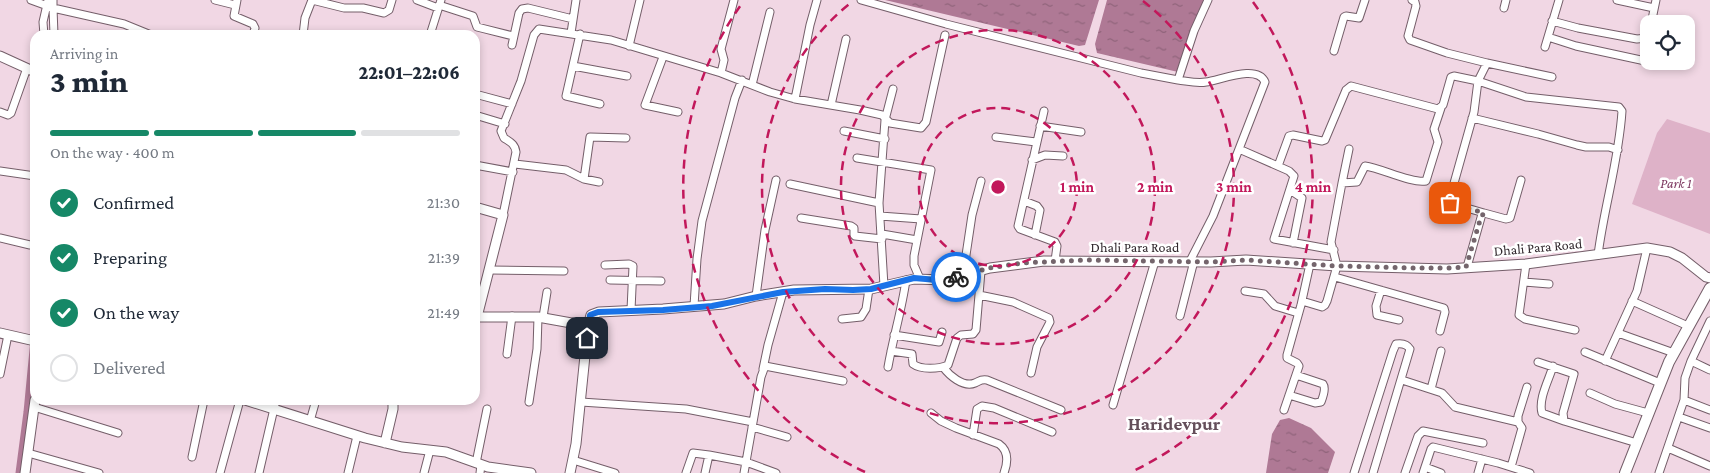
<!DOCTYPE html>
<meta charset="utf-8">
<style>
body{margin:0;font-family:"Crimson Pro",serif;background:#f6f6f7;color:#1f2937;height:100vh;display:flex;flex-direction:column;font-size:19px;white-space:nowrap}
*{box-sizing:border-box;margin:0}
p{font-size:16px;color:#747a83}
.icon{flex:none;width:28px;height:28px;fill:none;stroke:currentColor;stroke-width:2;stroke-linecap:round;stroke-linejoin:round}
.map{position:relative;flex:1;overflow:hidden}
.sheet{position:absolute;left:30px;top:30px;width:450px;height:375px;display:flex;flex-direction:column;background:#fff;border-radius:15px;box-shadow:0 2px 8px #0003}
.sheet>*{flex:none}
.fabs{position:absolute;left:1640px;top:15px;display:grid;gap:10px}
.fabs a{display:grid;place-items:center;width:55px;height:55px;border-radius:10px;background:#fff;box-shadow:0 2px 8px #0003;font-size:25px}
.pin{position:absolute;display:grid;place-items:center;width:42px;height:42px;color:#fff;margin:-21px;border-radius:10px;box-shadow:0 2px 8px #0006}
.courier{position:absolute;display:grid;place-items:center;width:50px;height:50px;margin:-25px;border:4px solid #1a73e8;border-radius:50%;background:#fff;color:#222;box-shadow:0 1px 6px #0007}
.head em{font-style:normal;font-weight:800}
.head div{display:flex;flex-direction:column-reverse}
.head{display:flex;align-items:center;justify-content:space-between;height:85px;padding:0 20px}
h1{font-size:32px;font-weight:800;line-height:38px}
.bar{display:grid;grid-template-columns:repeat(4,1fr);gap:8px 5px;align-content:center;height:60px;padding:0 20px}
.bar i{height:6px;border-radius:4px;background:#e0e1e3}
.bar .current{background:#168867}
.bar p{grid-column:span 4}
ol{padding:0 20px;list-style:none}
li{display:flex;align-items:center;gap:15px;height:55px}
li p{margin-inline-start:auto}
li .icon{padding:5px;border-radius:50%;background:#168867;color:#fff;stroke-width:4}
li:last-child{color:#747a83}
li i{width:28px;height:28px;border:2px solid #e0e1e3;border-radius:50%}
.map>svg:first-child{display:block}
.green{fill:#deb2c8}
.water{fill:url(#water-ripples)}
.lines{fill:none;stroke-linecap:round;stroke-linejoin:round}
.canal{stroke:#af7995;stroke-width:7}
.minor-casing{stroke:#745e69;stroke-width:9}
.tertiary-casing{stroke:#745e69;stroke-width:11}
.secondary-casing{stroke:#745e69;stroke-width:12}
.minor{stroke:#fff;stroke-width:7}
.tertiary{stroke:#fff;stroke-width:9}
.secondary{stroke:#fff;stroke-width:10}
.done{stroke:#74656c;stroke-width:5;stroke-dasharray:0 9}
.route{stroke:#1a73e8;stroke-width:6}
.ring{fill:none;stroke:#c2185b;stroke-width:2.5;stroke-dasharray:9 6}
.labels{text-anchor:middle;stroke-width:5;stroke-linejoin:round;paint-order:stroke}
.park-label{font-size:14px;font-style:italic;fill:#7c375f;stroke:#fff}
.street-label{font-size:14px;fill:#30272c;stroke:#fff}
.district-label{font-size:19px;font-weight:bold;fill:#644f5a;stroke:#fff}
.centre{fill:#c2185b;stroke:#fff;stroke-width:2.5}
.ring-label{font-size:15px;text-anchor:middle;font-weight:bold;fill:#c2185b;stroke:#fff;stroke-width:5;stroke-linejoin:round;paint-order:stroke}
</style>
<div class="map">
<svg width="1710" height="473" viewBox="0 0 1710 473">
<defs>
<pattern id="water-ripples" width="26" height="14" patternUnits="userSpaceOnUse" patternTransform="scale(1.25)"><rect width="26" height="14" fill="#af7995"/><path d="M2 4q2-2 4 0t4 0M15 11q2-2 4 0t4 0" fill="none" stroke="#8f637a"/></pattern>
</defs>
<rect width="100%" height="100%" fill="#f1d7e4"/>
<path class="green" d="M1667 119 1710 133V234L1632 204 1657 133Z"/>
<path class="water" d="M885 0H1099L1085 45 1079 46Z
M1107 0H1205L1178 72 1097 53 1095 44Z
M1289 418 1311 428 1335 452 1328 473H1266L1272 434 1280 420Z"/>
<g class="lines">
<path class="canal" d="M19 473 27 412 35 329"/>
<defs>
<path id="minor" d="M31 0 53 8V0
M215 0 235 5
M237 0 234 16 253 24 255 28 253 35
M312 0 344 8H363L384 13 389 10 392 0
M417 0 438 8
M861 0 946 24 1141 73 1178 80
M1412 0 1415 2 1416 6 1408 36 1410 40 1447 53 1487 63
M1617 0 1654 8
M439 5 473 16 477 27 513 36
M1504 8 1506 0
M1552 21 1578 28 1637 39 1647 38 1649 31
M1651 24 1656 0
M571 33 576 0
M580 34 566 96 600 104
M44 35 43 22 48 0
M54 35 53 8 124 24 151 35
M303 35 305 18 312 0
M430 35 441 0
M1548 37 1576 46 1650 62
M512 45 519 13 522 9 528 8 573 19
M629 46 640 0
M1545 47 1559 0
M1334 51 1344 17 1346 16 1359 18 1365 0
M663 57 645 105 678 112
M573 66 627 76
M721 73 724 60 721 49 734 0
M752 85 770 12
M475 94 512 104
M795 99 810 25 817 0
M831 105 846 39
M1044 111 1018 226 1020 229 1055 242 1057 246 1055 261
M0 112 8 115 11 113 27 68
M475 115 505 124
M1472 118 1538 134 1577 145 1586 147H1609L1618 150
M1040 126 1081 132
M844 131 885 139
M996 137 1036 142
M1239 149 1289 171 1294 176 1274 239 1334 250
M857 158 931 170 914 256V265L920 279
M1032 160 1045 155 1063 156
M515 164 566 170 584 179 599 182
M475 165 513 172
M1278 166 1289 136 1293 135 1322 141 1325 140 1346 90 1351 86 1438 109 1443 105 1451 77 1454 76 1478 81 1487 63 1552 77
M0 171 35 176
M584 179 590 137 626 138
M1342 183 1349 149
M790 184 879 203
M1290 190 1302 198 1293 243
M1024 201 1037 206 1040 210 1035 235
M1484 213 1453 204 1449 201 1474 112 1478 81 1526 97 1619 107 1622 111C1619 160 1604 207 1598 255
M503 215 516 152C515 144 510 142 504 138L501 131 521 81 534 35 539 29 611 40 721 73 770 92 795 99 860 110 882 115 890 123 921 128 926 122 945 35
M880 216 921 219
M801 218 851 226 854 228V235L855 236 882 239
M882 234 917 240
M0 238 30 245
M1190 261 1213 216 1265 82C1257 64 1221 80 1206 82 1197 84 1187 81 1178 80L1194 31 1208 0
M1526 264 1519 315 1525 319 1575 330
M605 265 629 264 633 266 631 310
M1467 267 1482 214 1484 213 1506 219 1510 218 1521 180
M489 270 564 271
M963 275 972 215 981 181
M1335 277 1444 308 1445 312 1440 331
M610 280 661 281
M1524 282 1549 284
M884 286 879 203 885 120 893 89
M1381 290 1376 306 1377 315 1399 320
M1245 291 1264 294 1275 306 1298 313
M979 295 1013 302 1049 318 1050 322 1037 347 1031 373
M756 296 765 230 776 180
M1302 301 1322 307 1325 305 1327 301 1337 266 1331 242 1342 183 1357 182 1365 166C1381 168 1412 184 1426 181L1438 142 1434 129 1441 108
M1632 301 1688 326
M694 306 697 259 702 221 735 98 742 80
M1180 316 1194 261
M543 317 547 292
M842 319 861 317 866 309 869 289
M1618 333 1674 353
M894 335 939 342 942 332
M891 351 912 354 913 364C921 370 939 369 948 365L957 338 961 335 973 334 976 330 981 271
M1585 352 1660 383
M507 354 512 316
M1605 361 1637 291 1647 248
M1691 361 1710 370
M1538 362 1574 374 1563 413 1564 421 1637 443
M1553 366C1549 380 1538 399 1542 413L1564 421
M888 367C893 338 902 309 906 280
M943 367C949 375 963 388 975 383 980 381 980 379 987 380L1061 410
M763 369 768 345 783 292
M0 374 8 335
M1402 380 1442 393 1455 407 1518 422
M1431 389 1441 351
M1590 393 1615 404 1648 413
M1289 395 1315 403 1321 402C1323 397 1326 388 1323 384L1296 375
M1684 400 1710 410
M529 402 537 349 538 317
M581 402 686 409 753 422
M1113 405 1155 261
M34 407 118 433
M1284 410 1299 366 1297 363 1287 358V355L1301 305 1310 264
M931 413 941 421 956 428 999 444C1009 451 1008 462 1004 473
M1679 417 1710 428
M310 421 316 400
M752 427 787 437
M973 435 977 409 982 406 994 408 1052 432
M1668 448 1710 466
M28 453 99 473
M709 455 746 462 776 473
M192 457 204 400
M573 460 615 473
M476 463 487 409
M1425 467 1441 473
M1511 467 1522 428 1518 422V416L1527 387
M220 473 240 400
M259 473 276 400
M348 473 357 436
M424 473 430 450
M480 473 481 465
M686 473 693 453 709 455 705 473
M744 473 761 377 765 366 843 381
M1354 473 1393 351 1396 344C1402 343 1407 344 1410 349L1373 473
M1405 473 1418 436 1423 431 1483 443
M1423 473 1431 449 1433 447 1498 463 1530 473
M1478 473 1482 459
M1659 473 1684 400 1685 378 1691 361 1710 321"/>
<path id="tertiary" d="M0 56 35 72
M475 207 503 215 477 317
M475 317H538L588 326 591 315 599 312 663 309 724 304 756 296 794 290 871 289 914 279 946 280 990 268 1044 261 1211 262 1246 260 1337 266 1447 269 1526 264 1647 248 1670 252 1682 258 1706 277 1710 278
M0 333 35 341
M245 400 365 438 402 447 446 452 488 467 531 473
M385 443 393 409V400
M25 473 35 400
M570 473 576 444 588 326"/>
<path id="secondary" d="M1625 473 1669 362 1710 288"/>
</defs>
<use href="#minor" class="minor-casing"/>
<use href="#tertiary" class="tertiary-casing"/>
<use href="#secondary" class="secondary-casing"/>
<use href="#minor" class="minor"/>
<use href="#tertiary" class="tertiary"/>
<use href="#secondary" class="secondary"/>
</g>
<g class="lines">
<path class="done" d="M956 277 990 268 1022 263 1085 260 1211 262 1246 260 1337 266 1417 268H1447L1466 267 1481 217 1484 213 1450 203"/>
<path class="route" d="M587 338 590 315 598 312 663 310 712 306 783 292 825 289 853 290 871 289 914 278 937 280 956 277"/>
</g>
<g class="ring">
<circle cx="998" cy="187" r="79"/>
<circle cx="998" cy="187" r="157"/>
<path d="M1143 1A236 236 0 1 1 853 1"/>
<path d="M865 472A315 315 0 0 1 743 2M1253 2A315 315 0 0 1 1131 472"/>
</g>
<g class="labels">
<g class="park-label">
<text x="1676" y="188">Park 1</text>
</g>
<g class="street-label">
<text x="1135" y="252">Dhali Para Road</text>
<text transform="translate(1538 247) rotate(-5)" y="5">Dhali Para Road</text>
</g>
<g class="district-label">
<text x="1174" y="430">Haridevpur</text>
</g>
</g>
<circle cx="998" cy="187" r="8" class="centre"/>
<g class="ring-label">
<text x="1077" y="192">1 min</text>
<text x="1155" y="192">2 min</text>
<text x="1234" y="192">3 min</text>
<text x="1313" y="192">4 min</text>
</g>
</svg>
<div class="fabs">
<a><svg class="icon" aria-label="locate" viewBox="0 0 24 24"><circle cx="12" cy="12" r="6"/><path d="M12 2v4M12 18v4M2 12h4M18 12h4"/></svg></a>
</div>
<div class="pin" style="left:1450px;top:203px;background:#ea580c"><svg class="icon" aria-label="bag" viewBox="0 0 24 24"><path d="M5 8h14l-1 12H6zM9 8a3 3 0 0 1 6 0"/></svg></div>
<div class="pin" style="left:587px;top:338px;background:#1f2937"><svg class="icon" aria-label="home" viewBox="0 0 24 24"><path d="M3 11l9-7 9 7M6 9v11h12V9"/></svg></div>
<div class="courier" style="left:956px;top:277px"><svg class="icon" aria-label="bike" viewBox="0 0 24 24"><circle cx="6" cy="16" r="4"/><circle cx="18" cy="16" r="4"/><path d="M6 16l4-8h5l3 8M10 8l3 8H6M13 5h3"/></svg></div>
<section class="sheet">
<div class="head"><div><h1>3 min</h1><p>Arriving in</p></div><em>22:01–22:06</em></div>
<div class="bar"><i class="current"></i><i class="current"></i><i class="current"></i><i></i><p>On the way · 400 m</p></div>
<ol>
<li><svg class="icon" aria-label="check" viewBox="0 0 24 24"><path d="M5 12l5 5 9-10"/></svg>Confirmed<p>21:30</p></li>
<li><svg class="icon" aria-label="check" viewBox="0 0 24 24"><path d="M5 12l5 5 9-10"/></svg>Preparing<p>21:39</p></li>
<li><svg class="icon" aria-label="check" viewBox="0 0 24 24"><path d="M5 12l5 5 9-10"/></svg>On the way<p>21:49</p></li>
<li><i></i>Delivered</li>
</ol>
</section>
</div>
